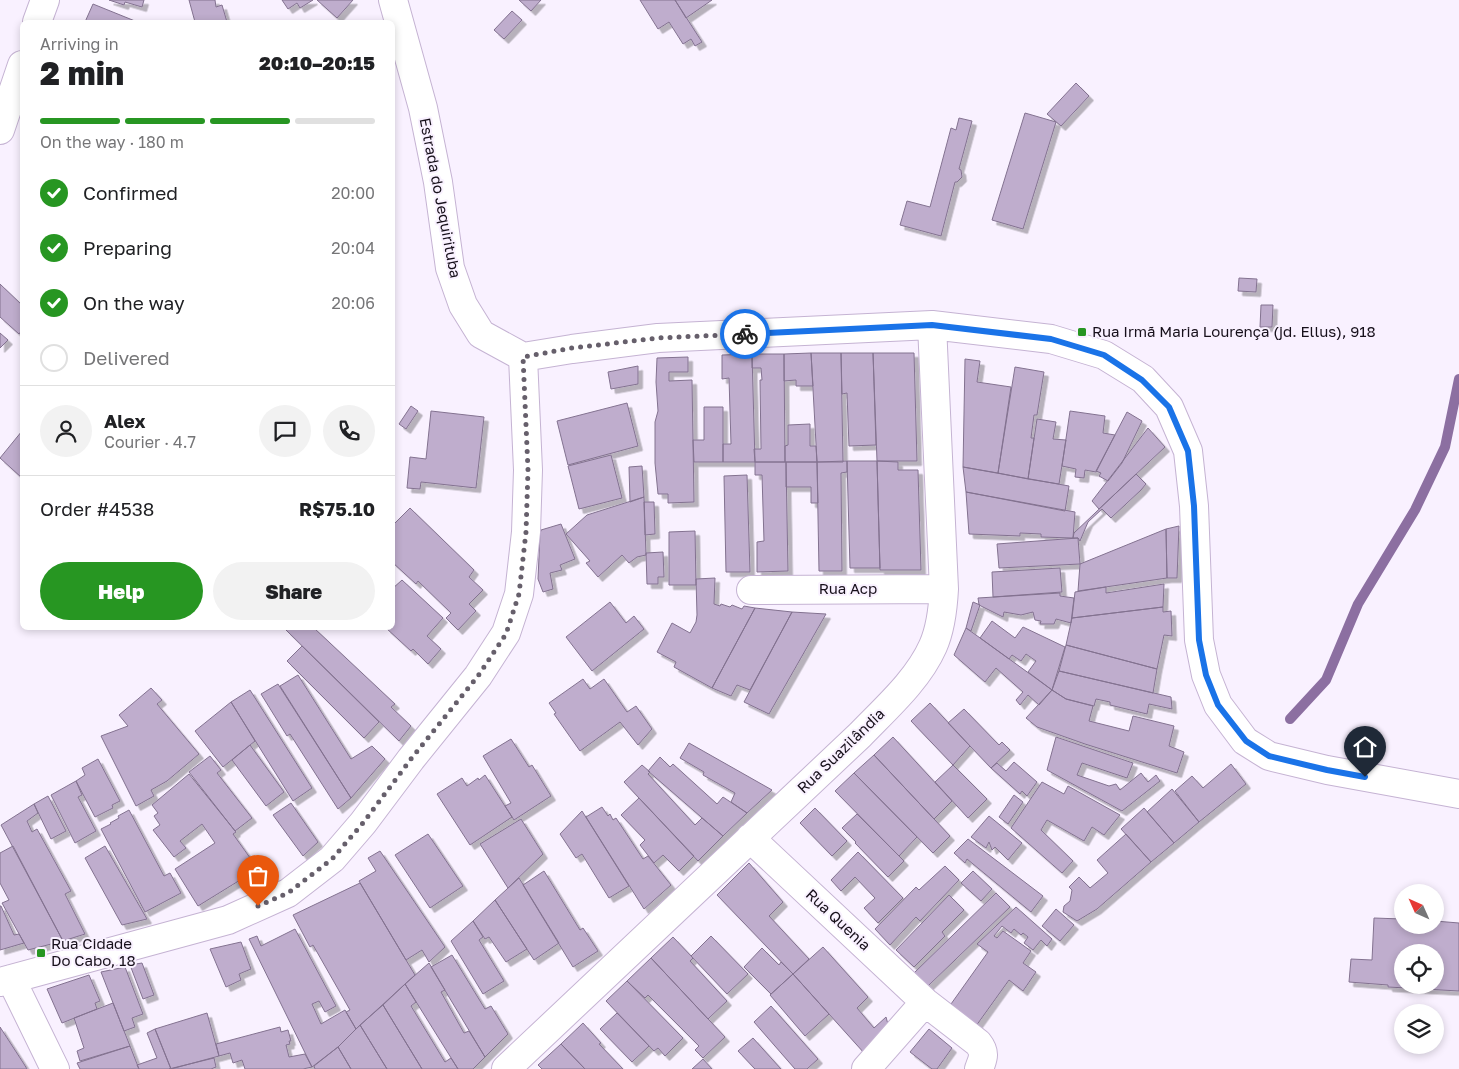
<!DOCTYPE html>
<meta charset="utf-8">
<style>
body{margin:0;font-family:"Golos Text",sans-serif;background:#f2f2f2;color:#202124;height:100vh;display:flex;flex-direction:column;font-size:19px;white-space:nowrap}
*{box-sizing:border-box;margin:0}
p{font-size:16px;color:#757577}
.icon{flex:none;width:28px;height:28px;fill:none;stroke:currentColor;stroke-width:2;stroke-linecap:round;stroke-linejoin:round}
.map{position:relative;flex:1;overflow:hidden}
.drawer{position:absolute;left:20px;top:20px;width:375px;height:610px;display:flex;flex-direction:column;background:#fff;border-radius:8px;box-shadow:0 2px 8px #0003}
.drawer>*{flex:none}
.needle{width:32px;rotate:315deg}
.controls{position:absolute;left:1394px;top:884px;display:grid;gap:10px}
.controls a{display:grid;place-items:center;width:50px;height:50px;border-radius:50%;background:#fff;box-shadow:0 2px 8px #0003;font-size:25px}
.pin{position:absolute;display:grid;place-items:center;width:42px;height:42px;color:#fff;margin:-51px -21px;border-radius:50% 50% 50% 0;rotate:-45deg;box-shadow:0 0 5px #0007}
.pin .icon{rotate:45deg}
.courier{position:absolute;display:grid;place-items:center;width:50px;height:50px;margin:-25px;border:4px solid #1a73e8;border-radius:50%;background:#fff;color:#222;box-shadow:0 1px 6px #0007}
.overview em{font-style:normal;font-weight:800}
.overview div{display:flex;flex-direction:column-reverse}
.overview{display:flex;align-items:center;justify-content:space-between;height:85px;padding:0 20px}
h1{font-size:32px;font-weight:800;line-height:38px}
.bar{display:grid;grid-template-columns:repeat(4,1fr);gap:8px 5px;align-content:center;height:60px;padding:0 20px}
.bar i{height:6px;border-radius:4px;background:#e0e0e0}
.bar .active{background:#279622}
.bar p{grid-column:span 4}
.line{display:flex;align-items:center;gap:12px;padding:0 20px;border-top:1px solid #e0e0e0}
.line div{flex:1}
.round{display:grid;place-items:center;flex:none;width:52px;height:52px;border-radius:26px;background:#f2f2f2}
ol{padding:0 20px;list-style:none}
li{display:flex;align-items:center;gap:15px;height:55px}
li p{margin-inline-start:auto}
li .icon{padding:5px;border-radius:50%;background:#279622;color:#fff;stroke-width:4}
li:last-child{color:#757577}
li i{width:28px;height:28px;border:2px solid #e0e0e0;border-radius:50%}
.cta{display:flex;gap:10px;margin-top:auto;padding:10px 20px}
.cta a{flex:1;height:58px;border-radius:30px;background:#279622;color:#fff;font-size:20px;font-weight:800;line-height:58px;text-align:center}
.cta a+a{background:#f2f2f2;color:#202124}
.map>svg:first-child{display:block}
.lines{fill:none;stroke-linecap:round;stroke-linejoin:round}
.stream{stroke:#8c6fa1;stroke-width:10}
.building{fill:#bfadcd;stroke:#837290;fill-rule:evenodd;filter:url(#shadow)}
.minor-casing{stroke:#c5b3d3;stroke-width:30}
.minor{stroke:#fff;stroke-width:28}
.done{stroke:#665f6b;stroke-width:5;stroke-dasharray:0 9}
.route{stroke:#1a73e8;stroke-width:6}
.poi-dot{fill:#279622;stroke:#f9f1ff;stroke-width:2}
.labels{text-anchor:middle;stroke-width:4;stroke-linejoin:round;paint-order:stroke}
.street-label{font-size:15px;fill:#17101b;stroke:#f9f1ff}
.poi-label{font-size:15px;fill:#17101b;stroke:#f9f1ff;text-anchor:start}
</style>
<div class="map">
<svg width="1459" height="1069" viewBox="0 0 1459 1069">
<defs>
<filter id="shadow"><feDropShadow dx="4.5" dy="4.5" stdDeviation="0" flood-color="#0004"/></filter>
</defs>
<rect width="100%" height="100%" fill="#f9f1ff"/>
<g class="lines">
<path class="stream" d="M1290 719 1326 680 1358 604 1415 510 1445 447 1459 379"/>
</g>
<path class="building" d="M109 0H144L142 7 125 2 124 5Z
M189 0H215L216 7 222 5 227 22H195Z
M282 0H313L300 8 297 3 288 9Z
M317 0H353L337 18Z
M519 0H541L531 11Z
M640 0H675L702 42 695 46 691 39 683 44 669 22 658 29Z
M675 0H712L686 18Z
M93 4 135 21V22H85Z
M512 11 522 20 504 39 494 30Z
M1076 83 1089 96 1061 126 1047 114Z
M1025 113 1056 122 1023 229 992 220Z
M959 118 972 121 959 169 961 170 962 177 957 182H955L941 236 900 225 907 201 930 207 951 128 956 130Z
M1239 278 1257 279 1256 292 1238 291Z
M0 284 22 305V330L19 334 0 317Z
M1261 305H1273L1272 327H1260Z
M0 333 8 340 0 348Z
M811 353H841L843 462H817Z
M811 353 813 386H796V380L784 381V354Z
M841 353H873L876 445 849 446 847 393 842 394Z
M873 353H914L917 461H877Z
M752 354H784L785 462H755L754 449H761L760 380H762L761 368H752Z
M752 354 755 462H723V444H731L729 378 722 379V355Z
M688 357V372H669V381L692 380 694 502 668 503V494H658L655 463V422L658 411 656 382 657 358Z
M965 359 980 361 977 382 1011 387 998 473 963 467Z
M638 366V384L611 389 608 372Z
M1015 367 1044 372 1037 415H1034L1031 438H1034L1028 479 998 473Z
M627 403 638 446 568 465 557 421Z
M411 406 418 411 406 429 399 424Z
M704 407H723V462H694L693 440H704Z
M431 411 484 417 476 488 421 482 420 489 407 488 410 457 426 459Z
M1070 411 1105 416 1103 433 1115 435 1096 472 1085 470 1084 478 1075 477 1076 469 1062 466Z
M1127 412 1142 421 1122 463 1108 481 1099 476 1101 473 1096 471Z
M1037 419 1056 422 1053 439 1066 440 1059 484 1028 479Z
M810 424V446H816L817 462H785V446L788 445V425Z
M1148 428 1165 447 1099 509 1092 501Z
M22 431V478L0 458Z
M611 455 622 498 579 509 568 466Z
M847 461H877L880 568H850Z
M847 461V472L841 473 842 571H819L817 462Z
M877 461 898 462V470H918L921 570H880Z
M755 462H786L788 571 757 572V542L764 541 762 475H755Z
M786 462H817L818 503H811V487H786Z
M642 466 644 497 630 502 629 467Z
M963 467 1069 486 1065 511 966 492Z
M1136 474 1146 484 1141 490 1111 518 1102 509 1088 522 1080 541 1078 538H1073L1074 533Z
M747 475 750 572H726L724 476Z
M966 492 1075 512 1073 538 1041 537V534L1020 533V536L969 534Z
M644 497 646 555 637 557 629 563 622 555 598 577 586 563 590 561 566 534 587 515Z
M644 502H654L655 534 645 535Z
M410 508 474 570 469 577 483 590 469 604 476 611 458 630 446 618 451 613 418 581 416 584 392 562V526Z
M561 524 575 559 560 565 562 570 550 573 553 589 543 592 538 579 540 534 541 530Z
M1179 526 1177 578H1167L1166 529Z
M1166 529 1167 578 1078 591 1080 564Z
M695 531 696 585H669V532Z
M1078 538 1080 564 999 568 997 544Z
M663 552 664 577H658V584H647L646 553Z
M1060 568 1062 592 993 597 992 572Z
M715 578 714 604 720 606 721 604 730 607 732 605 742 609 744 606 755 608 712 688 674 667 676 662 657 652 672 623 690 633 696 622 697 615 696 579Z
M402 580 443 618 427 636 441 649 428 664 413 649 411 651 386 628H392V589Z
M1164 584 1163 607 1072 618 1075 592 1106 587V593Z
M1060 593V596L1074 598 1071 623 1056 619 1054 624H1040L1041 621 1035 620 1033 612 1021 615 1004 612 1003 617 979 605 978 598Z
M610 602 626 623 634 616 644 629 592 671 566 637Z
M973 602 980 605 971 631 966 628Z
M1163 607V612L1171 611 1172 636 1164 635 1157 669 1066 645 1072 618Z
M755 608 792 612 750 690 737 685 731 696 712 688Z
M792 612 826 614 769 714 744 702Z
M992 621 1015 638 1023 627 1065 647 1052 690 1028 672 1036 661 1026 654 1021 661 1012 655 1009 659 980 638Z
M289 628H314L395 704 391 707 411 726 399 741 286 630Z
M966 628 983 640 1052 690 1039 705 1028 695 1020 705 1016 700 1023 692 996 668 985 682 954 655Z
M1066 645 1157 669 1153 693 1059 671Z
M302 646 379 722 364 738 287 661Z
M1059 671 1171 697 1172 709 1149 704 1147 714 1110 705V702L1096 699 1094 706 1066 699 1052 690Z
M298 675 351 759 372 746 385 759 351 798 280 686Z
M583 679 590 689 604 679 627 712 636 706 652 729 638 745 620 722 580 751 554 714 556 713 549 703Z
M278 684 351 798 338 809 290 734 287 736 261 694Z
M151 688 162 700 157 704 199 754 167 781 151 790 154 796 136 806 101 736 128 726 119 715Z
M250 690 312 788 293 801 231 702Z
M1052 690 1066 699 1093 706 1089 721 1129 731 1133 716 1174 726 1169 746 1184 752 1177 773 1085 744 1037 727 1026 718Z
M231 702 255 741 223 767 195 731Z
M930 703 970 746 953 765 911 721Z
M964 709 999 745 1002 742 1010 750 991 768 948 723Z
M893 737 952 801 934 819 874 755Z
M1056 737 1133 763 1127 778 1082 763 1077 775 1109 786 1116 784 1120 790 1141 773 1148 782 1156 775 1160 781 1122 811 1047 770Z
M511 739 529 767 532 765 551 796 514 820 505 806 511 803 483 756Z
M689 743 772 790 747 813 731 802 735 793 703 775 704 772 680 758Z
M250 745 284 792 266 806 232 760Z
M874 755 950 836 933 853 854 773Z
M210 756 221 770 217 773 252 818 235 831 189 772Z
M660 757 670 767 673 764 717 804 723 797 747 813 723 836 648 771Z
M98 759 120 801 112 805 113 808 95 817 76 781 85 775 82 768Z
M1014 762 1037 782 1027 796 1022 791 1020 794 991 768 997 763 1006 771Z
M1231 764 1246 784 1199 822 1175 791 1192 776 1203 788Z
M642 765 650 772 648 774 695 825 702 818 723 836 698 861 624 782Z
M953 765 987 799 968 818 935 782Z
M854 773 917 837 899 856 835 791Z
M189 774 236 832 233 834 258 869 198 906 175 869 215 843 202 824 180 841 186 848 174 857 153 830 160 825 154 816 158 813 152 805Z
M485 775 512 817 470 845 437 794 462 778 467 786 478 778 479 780Z
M76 781 82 795 78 797 96 831 75 843 51 795Z
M1042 782 1064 794 1068 786 1120 815 1104 835 1092 827 1084 841 1047 820 1041 830 1073 861 1062 873 1011 828Z
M1172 789 1199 822 1174 843 1147 812Z
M1014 795 1023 802 1008 824 999 817Z
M48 796 66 831 51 839 34 804Z
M639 798 694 856 679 871 663 855 654 863 640 845 645 840 621 815Z
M291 803 318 842 303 856 273 815Z
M34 804 38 813 27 821 32 832 37 829 71 891 65 894 85 934 63 941 1 825Z
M602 807 608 816 610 814 613 820 616 818 643 859 648 856 671 885 644 909 586 817Z
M815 808 847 841 832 856 800 823Z
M1144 808 1174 843 1151 862 1121 829Z
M129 810 164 876 170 873 181 893 145 912 101 829 111 824 110 823 119 818 118 816Z
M582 811 629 886 609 898 582 854 576 858 560 834Z
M857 814 904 861 888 877 855 843 856 842 842 828Z
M989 816 1022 843 1008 860 995 847 992 850 989 842 986 848 971 837Z
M521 819 543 854 508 888 480 844Z
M428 834 463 886 430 908 395 855Z
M1126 834 1151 862 1097 909 1077 921 1063 912 1064 906 1070 901 1072 890 1069 887 1079 877 1090 888 1108 873 1097 860Z
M968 839 1043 896 1031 912 967 859 965 863 954 853Z
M13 846 63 941 28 950 2 903 9 900 0 883V853Z
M105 846 147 919 122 925 85 858Z
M380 851 445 947 429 962 422 950 406 960 359 881 376 871 368 858Z
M858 852 903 898 878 923 864 908 875 898 855 877 841 891 831 880Z
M749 863 783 902 769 916 809 959 793 974 717 895Z
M945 866 959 880 920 921 916 917 890 945 875 929 916 887 919 890Z
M544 871 580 930 583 928 598 951 573 967 523 885Z
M973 871 992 889 981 901 961 883Z
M519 878 559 943 534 960 495 900Z
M360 883 415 975 356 1029 346 1012 350 1010 313 945 310 947 293 915Z
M996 893 1010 907 928 986 914 973Z
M949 895 964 910 942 932 945 936 914 967 896 950Z
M495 900 527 949 506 962 489 937 485 939 473 921Z
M0 906H1L14 935 19 934 24 943 0 950Z
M1016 907 1052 939 1047 946 1041 940 1033 950 1024 943 1028 937 1023 933 1021 935 1014 929 1011 933 1002 926 994 936 997 938 1003 931 1031 951 1023 963 1036 972 1023 991 1009 980 976 1026 951 1004 988 952 977 944Z
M1056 909 1074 925 1060 941 1042 926Z
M1374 918 1402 919V925H1435V921L1459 923V991L1388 987V985L1349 982 1351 959 1372 960ZM1402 952H1435V985H1402Z
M473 921 483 937 479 940 504 981 483 994 451 941Z
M295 929 336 1006 325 1012 319 1001 312 1004 321 1024 345 1010 356 1029 338 1047 312 1067 249 939 257 936 261 946Z
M711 936 748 974 727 994 691 956Z
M673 937 693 958 690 961 727 1001 708 1019 651 958Z
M241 942 251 969 239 974 241 980 226 987 210 949Z
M823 947 868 997 857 1008 874 1028 886 1017 889 1028 865 1054 793 974Z
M762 948 779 965 781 962 793 974 771 994 744 967Z
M452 955 485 1009 491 1006 508 1034 485 1057 431 967Z
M651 958 725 1037 703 1058 695 1050 699 1046 648 995 645 998 627 981Z
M142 963 154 995 143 999 130 965Z
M429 963 445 990 441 992 464 1033 469 1031 485 1057 473 1069H458L405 984Z
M125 967 143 1014 132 1018 135 1027 124 1031 101 972Z
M793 974 829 1014 805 1036 770 995Z
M89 975 100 1001 95 1003 97 1009 62 1023 47 989Z
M627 981 683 1038 665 1056 658 1048 654 1051 606 1001Z
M405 984 416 1002 411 1006 445 1062 451 1058 458 1069H422L383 1005Z
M113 1003 130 1046 80 1061 77 1051 84 1048 74 1018Z
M383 1005 422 1069H387L360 1025Z
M771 1006 818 1059 807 1069H795L754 1022Z
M207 1013 219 1056 171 1069 155 1029Z
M617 1013 649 1046 632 1062 600 1029Z
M583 1023 601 1043 599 1044 623 1069H585L561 1044Z
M360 1025 387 1069H351L338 1047Z
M0 1027 24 1064 27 1069H0Z
M280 1027 281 1032 288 1030 291 1041H289L290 1044 286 1045 289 1057 305 1054 312 1067 303 1069H245L242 1060 233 1063 230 1053 219 1056 216 1044Z
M155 1029 171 1069H139L137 1065 157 1058 147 1033Z
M929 1029 952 1048 937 1069H932L910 1052Z
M753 1038 781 1069H755L738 1051Z
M561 1044 585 1069H542L538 1065Z
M130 1046 139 1069H80L77 1063Z
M338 1047 351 1069H315L314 1066Z
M214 1058 216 1067 211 1069H169Z
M703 1059 712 1069H692Z"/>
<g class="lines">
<defs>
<path id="minor" d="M393 0 423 108 438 182 450 268 463 305 481 334 523 357 572 349 658 338 932 325 1051 339 1104 355 1143 379 1169 407 1188 451 1194 506 1199 640 1206 675 1218 705 1245 741 1269 756 1327 770 1459 794
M37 22 45 0
M0 130 22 65
M751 590 944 589
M750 838 925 1002 978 1043C986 1053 983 1058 979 1069
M11 979 55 1069
M0 982 228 920 288 893 332 859 363 823 411 759 478 676 506 633 519 594 526 532 528 470 523 357
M506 1069 860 735C886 708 918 680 933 646 941 628 943 608 944 589L932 325
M866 1069 925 1002"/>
</defs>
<use href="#minor" class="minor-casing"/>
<use href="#minor" class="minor"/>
</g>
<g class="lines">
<path class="done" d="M258 906 288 893 332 859 363 823 411 759 478 676 506 634 519 594 526 532 528 470 523 357 572 348 658 338 745 334"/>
<path class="route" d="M745 334 932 325 1051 339 1104 355 1142 380 1169 407 1188 451 1194 506 1199 640 1206 675 1218 705 1246 741 1269 756 1327 770 1365 777"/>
</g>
<g class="poi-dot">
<rect x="1077" y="327" width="10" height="10" rx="2.5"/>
<rect x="36" y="948" width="10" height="10" rx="2.5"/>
</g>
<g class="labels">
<g class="street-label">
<text transform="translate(440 198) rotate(79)" y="5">Estrada do Jequirituba</text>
<text x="848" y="594">Rua Acp</text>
<text transform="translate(841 751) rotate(-44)" y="5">Rua Suazilândia</text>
<text transform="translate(838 920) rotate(43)" y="5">Rua Quenia</text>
</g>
<g class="poi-label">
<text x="1092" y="337">Rua Irmã Maria Lourença (jd. Ellus), 918</text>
<text x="51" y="949">Rua Cidade<tspan x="51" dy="17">Do Cabo, 18</tspan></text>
</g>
</g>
</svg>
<div class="controls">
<a><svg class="needle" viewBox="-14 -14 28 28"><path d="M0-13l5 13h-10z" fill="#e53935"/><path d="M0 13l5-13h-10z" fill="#757577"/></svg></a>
<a><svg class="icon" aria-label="locate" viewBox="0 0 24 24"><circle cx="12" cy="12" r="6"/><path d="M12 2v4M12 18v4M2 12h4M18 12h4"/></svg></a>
<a><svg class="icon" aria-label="layers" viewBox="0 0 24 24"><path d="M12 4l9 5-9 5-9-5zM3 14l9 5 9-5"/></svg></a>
</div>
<div class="pin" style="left:258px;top:906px;background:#ea580c"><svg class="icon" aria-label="bag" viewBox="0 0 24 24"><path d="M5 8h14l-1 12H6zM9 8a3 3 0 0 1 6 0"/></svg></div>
<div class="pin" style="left:1365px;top:777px;background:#1f2937"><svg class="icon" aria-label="home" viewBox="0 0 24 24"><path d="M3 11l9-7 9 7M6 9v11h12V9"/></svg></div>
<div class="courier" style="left:745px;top:334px"><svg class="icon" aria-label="bike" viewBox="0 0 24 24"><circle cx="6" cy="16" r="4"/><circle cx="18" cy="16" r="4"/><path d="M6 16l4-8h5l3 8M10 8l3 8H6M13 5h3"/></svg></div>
<section class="drawer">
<div class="overview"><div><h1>2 min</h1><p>Arriving in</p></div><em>20:10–20:15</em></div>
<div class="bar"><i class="active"></i><i class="active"></i><i class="active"></i><i></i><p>On the way · 180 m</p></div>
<ol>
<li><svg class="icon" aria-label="check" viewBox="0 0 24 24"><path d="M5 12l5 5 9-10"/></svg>Confirmed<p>20:00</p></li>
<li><svg class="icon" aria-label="check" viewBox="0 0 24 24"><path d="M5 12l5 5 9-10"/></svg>Preparing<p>20:04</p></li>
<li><svg class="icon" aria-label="check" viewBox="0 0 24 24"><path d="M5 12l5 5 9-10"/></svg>On the way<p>20:06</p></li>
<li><i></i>Delivered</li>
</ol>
<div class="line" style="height:90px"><a class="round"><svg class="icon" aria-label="person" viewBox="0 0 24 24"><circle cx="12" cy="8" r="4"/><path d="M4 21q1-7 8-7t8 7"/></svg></a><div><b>Alex</b><p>Courier · 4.7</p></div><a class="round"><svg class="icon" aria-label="chat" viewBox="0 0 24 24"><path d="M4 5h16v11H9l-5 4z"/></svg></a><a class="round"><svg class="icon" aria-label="phone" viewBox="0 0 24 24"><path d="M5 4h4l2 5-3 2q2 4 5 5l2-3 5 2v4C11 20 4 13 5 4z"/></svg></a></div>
<div class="line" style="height:65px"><div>Order #4538</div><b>R$75.10</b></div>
<div class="cta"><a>Help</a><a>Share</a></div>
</section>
</div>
